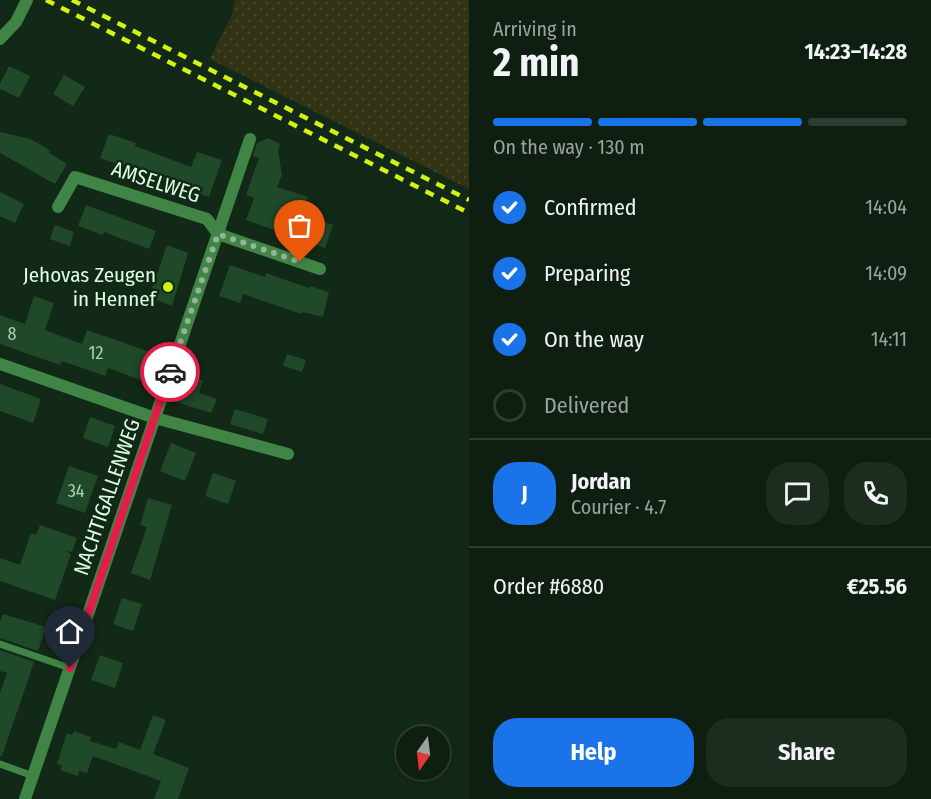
<!DOCTYPE html>
<meta charset="utf-8">
<style>
body{margin:0;font-family:"Fira Sans Condensed",sans-serif;background:#1c2c1f;color:#f1f3f6;height:100vh;display:flex;flex-direction:column;font-size:22px;white-space:nowrap}
*{box-sizing:border-box;margin:0}
p{font-size:20px;color:#9ba29f}
.icon{flex:none;width:33px;height:33px;fill:none;stroke:currentColor;stroke-width:2;stroke-linecap:round;stroke-linejoin:round}
.map{position:relative;flex:1;overflow:hidden}
.panel{display:flex;flex-direction:column;background:#0e1f11;width:462px}
.panel>*{flex:none}
.needle{width:39px;rotate:194deg}
.fabs{position:absolute;left:396px;top:726px;display:grid;gap:12px}
.fabs a{display:grid;place-items:center;width:54px;height:54px;border-radius:50%;background:#0e1f11;box-shadow:0 3px 9px #0003,0 0 0 2px #2e3d31;font-size:30px}
.pin{position:absolute;display:grid;place-items:center;width:51px;height:51px;color:#fff;margin:-62px -26px;border-radius:50% 50% 50% 0;rotate:-45deg;box-shadow:0 0 6px #0007}
.pin .icon{rotate:45deg}
.courier{position:absolute;display:grid;place-items:center;width:60px;height:60px;margin:-30px;border:4px solid #e11d48;border-radius:50%;background:#fff;color:#222;box-shadow:0 2px 8px #0007}
.headline em{font-style:normal;font-weight:700}
.headline div{display:flex;flex-direction:column-reverse}
.headline{display:flex;align-items:center;justify-content:space-between;height:102px;padding:0 24px}
h1{font-size:39px;font-weight:700;line-height:45px}
.bar{display:grid;grid-template-columns:repeat(4,1fr);gap:9px 6px;align-content:center;height:72px;padding:0 24px}
.bar i{height:8px;border-radius:4px;background:#2e3d31}
.bar .selected{background:#1a73e8}
.bar p{grid-column:span 4}
.line{display:flex;align-items:center;gap:15px;padding:0 24px;border-top:2px solid #2e3d31}
.line div{flex:1}
.round{display:grid;place-items:center;flex:none;width:63px;height:63px;border-radius:24px;background:#1c2c1f}
ol{padding:0 24px;list-style:none}
li{display:flex;align-items:center;gap:18px;height:66px}
li p{margin-inline-start:auto}
li .icon{padding:6px;border-radius:50%;background:#1a73e8;color:#fff;stroke-width:4}
li:last-child{color:#9ba29f}
li i{width:33px;height:33px;border:3px solid #2e3d31;border-radius:50%}
.primary-button{display:flex;gap:12px;margin-top:auto;padding:12px 24px}
.primary-button a{flex:1;height:69px;border-radius:24px;background:#1a73e8;color:#fff;font-size:24px;font-weight:700;line-height:69px;text-align:center}
.primary-button a+a{background:#1c2c1f;color:#f1f3f6}
main{display:flex;flex:1;min-height:0}
.map>svg:first-child{display:block}
.park{fill:url(#park-dots)}
.building{fill:#1f4929}
.lines{fill:none;stroke-linecap:round;stroke-linejoin:round}
.lane{stroke:#408545;stroke-width:7}
.street{stroke:#408545;stroke-width:12}
.rail{stroke:#d2f213;stroke-width:4.5;stroke-dasharray:9 8;stroke-linecap:butt}
.done{stroke:#95b39a;stroke-width:6;stroke-dasharray:0 10.8}
.route{stroke:#e11d48;stroke-width:8}
.poi-dot{fill:#d2f213;stroke:#122917;stroke-width:2}
.labels{text-anchor:middle;stroke-width:5;stroke-linejoin:round;paint-order:stroke}
.number-label{font-size:18px;fill:#add0b3}
.street-label{font-size:21px;fill:#dcfde1;stroke:#122917}
.poi-label{font-size:21px;fill:#dcfde1;stroke:#122917;text-anchor:end}
</style>
<main>
<div class="map">
<svg width="469" height="799" viewBox="0 0 469 799">
<defs>
<pattern id="park-dots" width="8" height="8" patternUnits="userSpaceOnUse" patternTransform="scale(1.5)"><rect width="8" height="8" fill="#323315"/><path d="M2 2h.1M6 6h.1" fill="none" stroke="#45472c" stroke-width="1.8" stroke-linecap="round"/></pattern>
</defs>
<rect width="100%" height="100%" fill="#122917"/>
<path class="park" d="M235 0H469V189L210 59 232 15Z"/>
<path class="building" d="M9 66 30 76 19 98 0 89V84Z
M64 75 85 87 73 106 53 94Z
M0 132 30 139 50 150 49 153 67 164 55 184 0 153Z
M109 134 136 143 135 146 191 167 197 152 222 160 209 197 100 158Z
M268 138 280 144 278 150 282 175 277 187 308 197 306 204 313 206 309 216 333 225 325 248 246 220 254 198 246 195 259 158 253 156 257 143Z
M0 192 24 204 15 223 0 216Z
M86 205 156 231 149 249 104 232 103 235 78 226Z
M55 225 74 232 70 246 50 239Z
M167 245 188 253 172 306 149 297Z
M230 265 265 277 266 273 309 288 310 286 329 292 323 317 302 312 301 314 243 294 240 303 219 296Z
M34 296 54 303 45 330 82 344 87 330 156 354 146 382 108 368 105 376 62 361 60 365 0 344V315L25 324Z
M287 354 306 360 302 372 283 366Z
M185 375 203 380 199 393 217 399 211 413 176 402Z
M0 384 41 399 33 423 0 411Z
M235 409 268 419 263 434 230 424Z
M90 417 115 426 108 447 83 438Z
M171 443 196 453 185 481 160 471Z
M69 466 98 476 85 513 56 503Z
M213 473 236 481 228 504 205 496Z
M148 498 172 505 150 580 131 573 147 527 140 525Z
M40 525 77 538 72 552 66 551 71 554 55 600 0 581V558L20 565 31 533 36 535Z
M122 598 142 604 133 631 113 624Z
M3 614 46 627 38 651 0 638V621Z
M0 650 34 662 2 756H0V693L7 673 0 671Z
M100 655 123 663 115 688 91 680Z
M153 715 166 720 153 754 189 768 178 799H154L161 781 93 756 87 773 79 771 78 776 60 770 62 765 57 764 67 733 72 735 74 731 91 737 90 741 116 749 119 742 140 750Z"/>
<g class="lines">
<path class="lane" d="M0 644 70 668
M0 764 33 776"/>
<path class="street" d="M0 39 16 22 27 0
M58 207 75 177 207 219 218 234 320 269
M0 364 155 418 288 454
M25 799 250 139"/>
<path class="rail" d="M46 0 469 213
M72 0 469 200"/>
</g>
<g class="lines">
<path class="done" d="M170 372 218 234 300 262"/>
<path class="route" d="M70 668 170 372"/>
</g>
<circle class="poi-dot" cx="168" cy="287" r="6"/>
<g class="labels">
<g class="number-label">
<text x="12" y="340">8</text>
<text x="96" y="359">12</text>
<text x="76" y="497">34</text>
</g>
<g class="street-label">
<text transform="translate(156 182) rotate(18)" y="7">AMSELWEG</text>
<text transform="translate(107 497) rotate(-71)" y="7">NACHTIGALLENWEG</text>
</g>
<g class="poi-label">
<text x="156" y="282">Jehovas Zeugen<tspan x="156" dy="24">in Hennef</tspan></text>
</g>
</g>
</svg>
<div class="fabs">
<a><svg class="needle" viewBox="-14 -14 28 28"><path d="M0-13l5 13h-10z" fill="#e53935"/><path d="M0 13l5-13h-10z" fill="#9ba29f"/></svg></a>
</div>
<div class="pin" style="left:300px;top:262px;background:#ea580c"><svg class="icon" aria-label="bag" viewBox="0 0 24 24"><path d="M5 8h14l-1 12H6zM9 8a3 3 0 0 1 6 0"/></svg></div>
<div class="pin" style="left:70px;top:668px;background:#1f2937"><svg class="icon" aria-label="home" viewBox="0 0 24 24"><path d="M3 11l9-7 9 7M6 9v11h12V9"/></svg></div>
<div class="courier" style="left:170px;top:372px"><svg class="icon" aria-label="car" viewBox="0 0 24 24"><path d="M5 17H2v-5l4-1 3-4h7l3 4 3 1v5h-3M9 17h6M6 11h13"/><circle cx="7" cy="17" r="2"/><circle cx="17" cy="17" r="2"/></svg></div>
</div>
<section class="panel">
<div class="headline"><div><h1>2 min</h1><p>Arriving in</p></div><em>14:23–14:28</em></div>
<div class="bar"><i class="selected"></i><i class="selected"></i><i class="selected"></i><i></i><p>On the way · 130 m</p></div>
<ol>
<li><svg class="icon" aria-label="check" viewBox="0 0 24 24"><path d="M5 12l5 5 9-10"/></svg>Confirmed<p>14:04</p></li>
<li><svg class="icon" aria-label="check" viewBox="0 0 24 24"><path d="M5 12l5 5 9-10"/></svg>Preparing<p>14:09</p></li>
<li><svg class="icon" aria-label="check" viewBox="0 0 24 24"><path d="M5 12l5 5 9-10"/></svg>On the way<p>14:11</p></li>
<li><i></i>Delivered</li>
</ol>
<div class="line" style="height:108px"><b class="round" style="background:#1a73e8;color:#fff">J</b><div><b>Jordan</b><p>Courier · 4.7</p></div><a class="round"><svg class="icon" aria-label="chat" viewBox="0 0 24 24"><path d="M4 5h16v11H9l-5 4z"/></svg></a><a class="round"><svg class="icon" aria-label="phone" viewBox="0 0 24 24"><path d="M5 4h4l2 5-3 2q2 4 5 5l2-3 5 2v4C11 20 4 13 5 4z"/></svg></a></div>
<div class="line" style="height:78px"><div>Order #6880</div><b>€25.56</b></div>
<div class="primary-button"><a>Help</a><a>Share</a></div>
</section>
</main>
